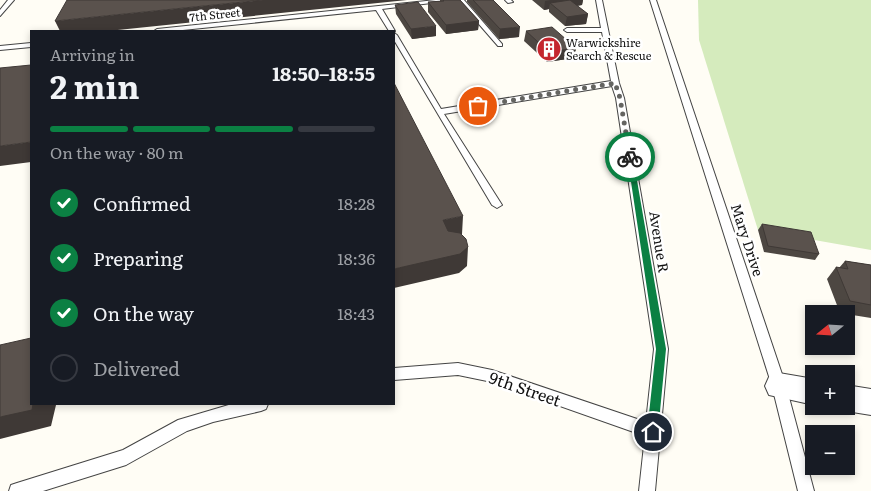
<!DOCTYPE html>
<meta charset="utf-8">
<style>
body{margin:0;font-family:Literata,serif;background:#20242c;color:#f1f3f6;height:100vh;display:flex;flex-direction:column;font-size:19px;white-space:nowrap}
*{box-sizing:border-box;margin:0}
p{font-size:16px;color:#9ea1a6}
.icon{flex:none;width:28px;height:28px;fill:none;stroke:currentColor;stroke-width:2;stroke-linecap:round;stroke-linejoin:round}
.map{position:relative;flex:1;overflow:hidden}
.side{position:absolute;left:30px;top:30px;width:365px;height:375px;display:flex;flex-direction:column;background:#171b24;border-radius:0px;box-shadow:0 2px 8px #0003}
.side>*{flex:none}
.needle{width:32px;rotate:252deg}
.buttons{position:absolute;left:805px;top:305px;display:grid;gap:10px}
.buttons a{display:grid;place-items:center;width:50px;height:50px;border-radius:0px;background:#171b24;box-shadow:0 2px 8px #0003;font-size:25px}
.pin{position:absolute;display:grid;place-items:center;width:42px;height:42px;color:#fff;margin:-21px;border:2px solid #fff;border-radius:50%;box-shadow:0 1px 5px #0007}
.courier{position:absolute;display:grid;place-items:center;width:50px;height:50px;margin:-25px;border:4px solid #0b8043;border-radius:50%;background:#fff;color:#222;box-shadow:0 1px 6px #0007}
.head em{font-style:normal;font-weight:700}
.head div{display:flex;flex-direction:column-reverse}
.head{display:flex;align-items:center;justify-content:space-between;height:85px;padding:0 20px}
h1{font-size:32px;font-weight:700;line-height:38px}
.bar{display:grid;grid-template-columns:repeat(4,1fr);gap:8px 5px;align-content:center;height:60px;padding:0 20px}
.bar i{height:6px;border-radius:4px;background:#363941}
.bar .active{background:#0b8043}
.bar p{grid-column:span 4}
ol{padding:0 20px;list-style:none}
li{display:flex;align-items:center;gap:15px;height:55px}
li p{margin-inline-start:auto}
li .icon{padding:5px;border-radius:50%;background:#0b8043;color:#fff;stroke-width:4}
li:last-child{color:#9ea1a6}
li i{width:28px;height:28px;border:2px solid #363941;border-radius:50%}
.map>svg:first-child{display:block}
.green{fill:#d5ebbd}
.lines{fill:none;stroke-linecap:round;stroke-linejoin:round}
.service-casing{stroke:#444;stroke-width:2}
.minor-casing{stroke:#444;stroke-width:2}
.service{fill:#fff;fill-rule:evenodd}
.minor{fill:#fff;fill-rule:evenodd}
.wall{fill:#4d4742}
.shaded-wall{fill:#3f3936}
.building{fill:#5a524d;stroke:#3f3936}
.route{fill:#0b8043}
.done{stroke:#646461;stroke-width:5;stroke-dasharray:0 9}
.labels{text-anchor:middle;stroke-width:5;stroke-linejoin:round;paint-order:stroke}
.far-street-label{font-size:11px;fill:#111;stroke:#fff}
.far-poi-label{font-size:11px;fill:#111;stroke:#fff;text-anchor:start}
.street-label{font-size:14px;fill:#111;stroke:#fff}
.near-street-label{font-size:16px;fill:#111;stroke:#fff}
</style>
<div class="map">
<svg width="871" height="491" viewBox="0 0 871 491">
<rect width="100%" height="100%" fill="#fffdf5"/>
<path class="green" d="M698 0H871V250L758 230 699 40Z"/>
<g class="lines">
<defs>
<path id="service" d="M8 0H14L0 16V10Z
M436 0H456L382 9 395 31 394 33 389 31 376 10 173 31H154L157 29Z
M458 0H464L502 44V46H498Z
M505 0H511L513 2 508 3Z
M596 0H602L619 83 624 98 668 349 655 491H639L645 436 492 382 458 375 394 380V368L458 363 492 370 646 422 654 349 616 98 612 86 444 114 502 205 497 208 492 205 394 40V33L397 35 441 109 611 81 602 32H567L564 30 567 28H601Z
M650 0H656L786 386 814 491H798L772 386Z
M31 43V47L0 50V46Z
M232 404H268L266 409 261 411 213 422 187 431 126 465 43 491H9L11 485 17 483 123 450 178 420Z"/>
<path id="minor" d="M779 373 814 379V405L769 395 765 386 769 377Z
M846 385 871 389V415L846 411 836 407 846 406Z"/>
</defs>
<use href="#service" class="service-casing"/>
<use href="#minor" class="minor-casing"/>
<use href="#service" class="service"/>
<use href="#minor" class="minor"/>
</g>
<path class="wall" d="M440 0H460L479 21 478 30 446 34 428 12V2L440 1Z
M467 0H493L519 37 499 39 467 2Z
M532 0H583L582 5 577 6 588 14 586 24 565 26 549 12V9L544 10Z
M395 5 436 36 412 39 396 14Z
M526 31 576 48 574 58 547 62 524 41Z
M762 224 819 254 815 260 764 252 758 230Z
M845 261 871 265V318L840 313 827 279 836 267 839 268Z"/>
<path class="shaded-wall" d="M263 0H407L108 31H60L55 21Z
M551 0H583L582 5 557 8 550 3 549 9 544 10 545 1Z
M588 14 586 24 565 26 567 17Z
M479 21 478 30 446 34V25Z
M436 26V36L412 39 411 29Z
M520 27 519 37 499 39 500 29Z
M576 48 574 58 547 62 549 52Z
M31 142V162L0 166V146Z
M463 216 462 234 443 239V220Z
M468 247 467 266 459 273 394 288V269Z
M33 404H63L56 405 51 426 0 439V417Z"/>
<path class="building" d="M67 0H263L55 21Z
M443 0H460L479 21 446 25 428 2 444 1Z
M473 0H493L520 27 500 29Z
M570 0 588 14 567 17 550 3Z
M418 2 436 26 411 29 395 5Z
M552 27 576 48 549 52 526 31Z
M31 65V142L0 146V68Z
M394 83 463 216 443 220 448 231 460 233 466 239 468 247 460 254 394 269Z
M762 224 811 232 819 254 768 246Z
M845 261 871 265V305L850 301 836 267 848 269Z
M31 338V404H33L32 410 0 417V345Z"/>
<path class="route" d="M627 155 633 157 666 349 658 432 657 436 653 438 649 436 647 432 656 349Z"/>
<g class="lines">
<path class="done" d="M478 106 615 83 620 98 630 157"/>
</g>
<defs>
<symbol id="building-disc" viewBox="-11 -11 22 22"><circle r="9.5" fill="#c4262e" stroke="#fff"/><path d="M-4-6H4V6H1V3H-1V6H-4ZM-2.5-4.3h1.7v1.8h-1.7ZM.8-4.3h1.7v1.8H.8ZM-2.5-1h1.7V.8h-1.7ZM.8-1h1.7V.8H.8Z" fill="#fff"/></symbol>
</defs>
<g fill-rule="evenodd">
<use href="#building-disc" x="535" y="35" width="28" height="28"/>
</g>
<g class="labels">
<g class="far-street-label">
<text transform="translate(215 15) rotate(-6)" y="4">7th Street</text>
</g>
<g class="far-poi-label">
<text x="566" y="47">Warwickshire<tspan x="566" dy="13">Search &amp; Rescue</tspan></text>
</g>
<g class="street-label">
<text transform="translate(747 240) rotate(72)" y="5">Mary Drive</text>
<text transform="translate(659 242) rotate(81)" y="5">Avenue R</text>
</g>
<g class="near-street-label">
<text transform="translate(525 389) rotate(19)" y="6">9th Street</text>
</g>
</g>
</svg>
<div class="buttons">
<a><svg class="needle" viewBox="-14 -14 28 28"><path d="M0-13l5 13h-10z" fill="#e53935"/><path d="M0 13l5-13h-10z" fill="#9ea1a6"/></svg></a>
<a>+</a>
<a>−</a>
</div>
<div class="pin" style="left:478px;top:106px;background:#ea580c"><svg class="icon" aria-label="bag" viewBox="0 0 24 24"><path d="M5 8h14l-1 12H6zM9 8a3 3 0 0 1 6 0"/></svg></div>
<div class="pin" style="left:653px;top:432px;background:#1f2937"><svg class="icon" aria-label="home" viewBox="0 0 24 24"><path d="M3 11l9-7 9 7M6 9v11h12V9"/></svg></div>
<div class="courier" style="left:630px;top:157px"><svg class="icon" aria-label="bike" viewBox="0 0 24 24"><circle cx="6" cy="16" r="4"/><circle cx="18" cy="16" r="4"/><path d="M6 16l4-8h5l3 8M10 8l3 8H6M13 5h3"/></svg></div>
<section class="side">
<div class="head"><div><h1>2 min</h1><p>Arriving in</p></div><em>18:50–18:55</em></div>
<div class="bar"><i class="active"></i><i class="active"></i><i class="active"></i><i></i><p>On the way · 80 m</p></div>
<ol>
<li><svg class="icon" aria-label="check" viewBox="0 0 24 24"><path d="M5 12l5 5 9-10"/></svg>Confirmed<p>18:28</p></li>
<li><svg class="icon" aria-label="check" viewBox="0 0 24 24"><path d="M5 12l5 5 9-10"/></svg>Preparing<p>18:36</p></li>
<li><svg class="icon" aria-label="check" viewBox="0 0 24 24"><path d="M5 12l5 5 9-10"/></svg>On the way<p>18:43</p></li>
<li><i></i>Delivered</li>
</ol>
</section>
</div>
